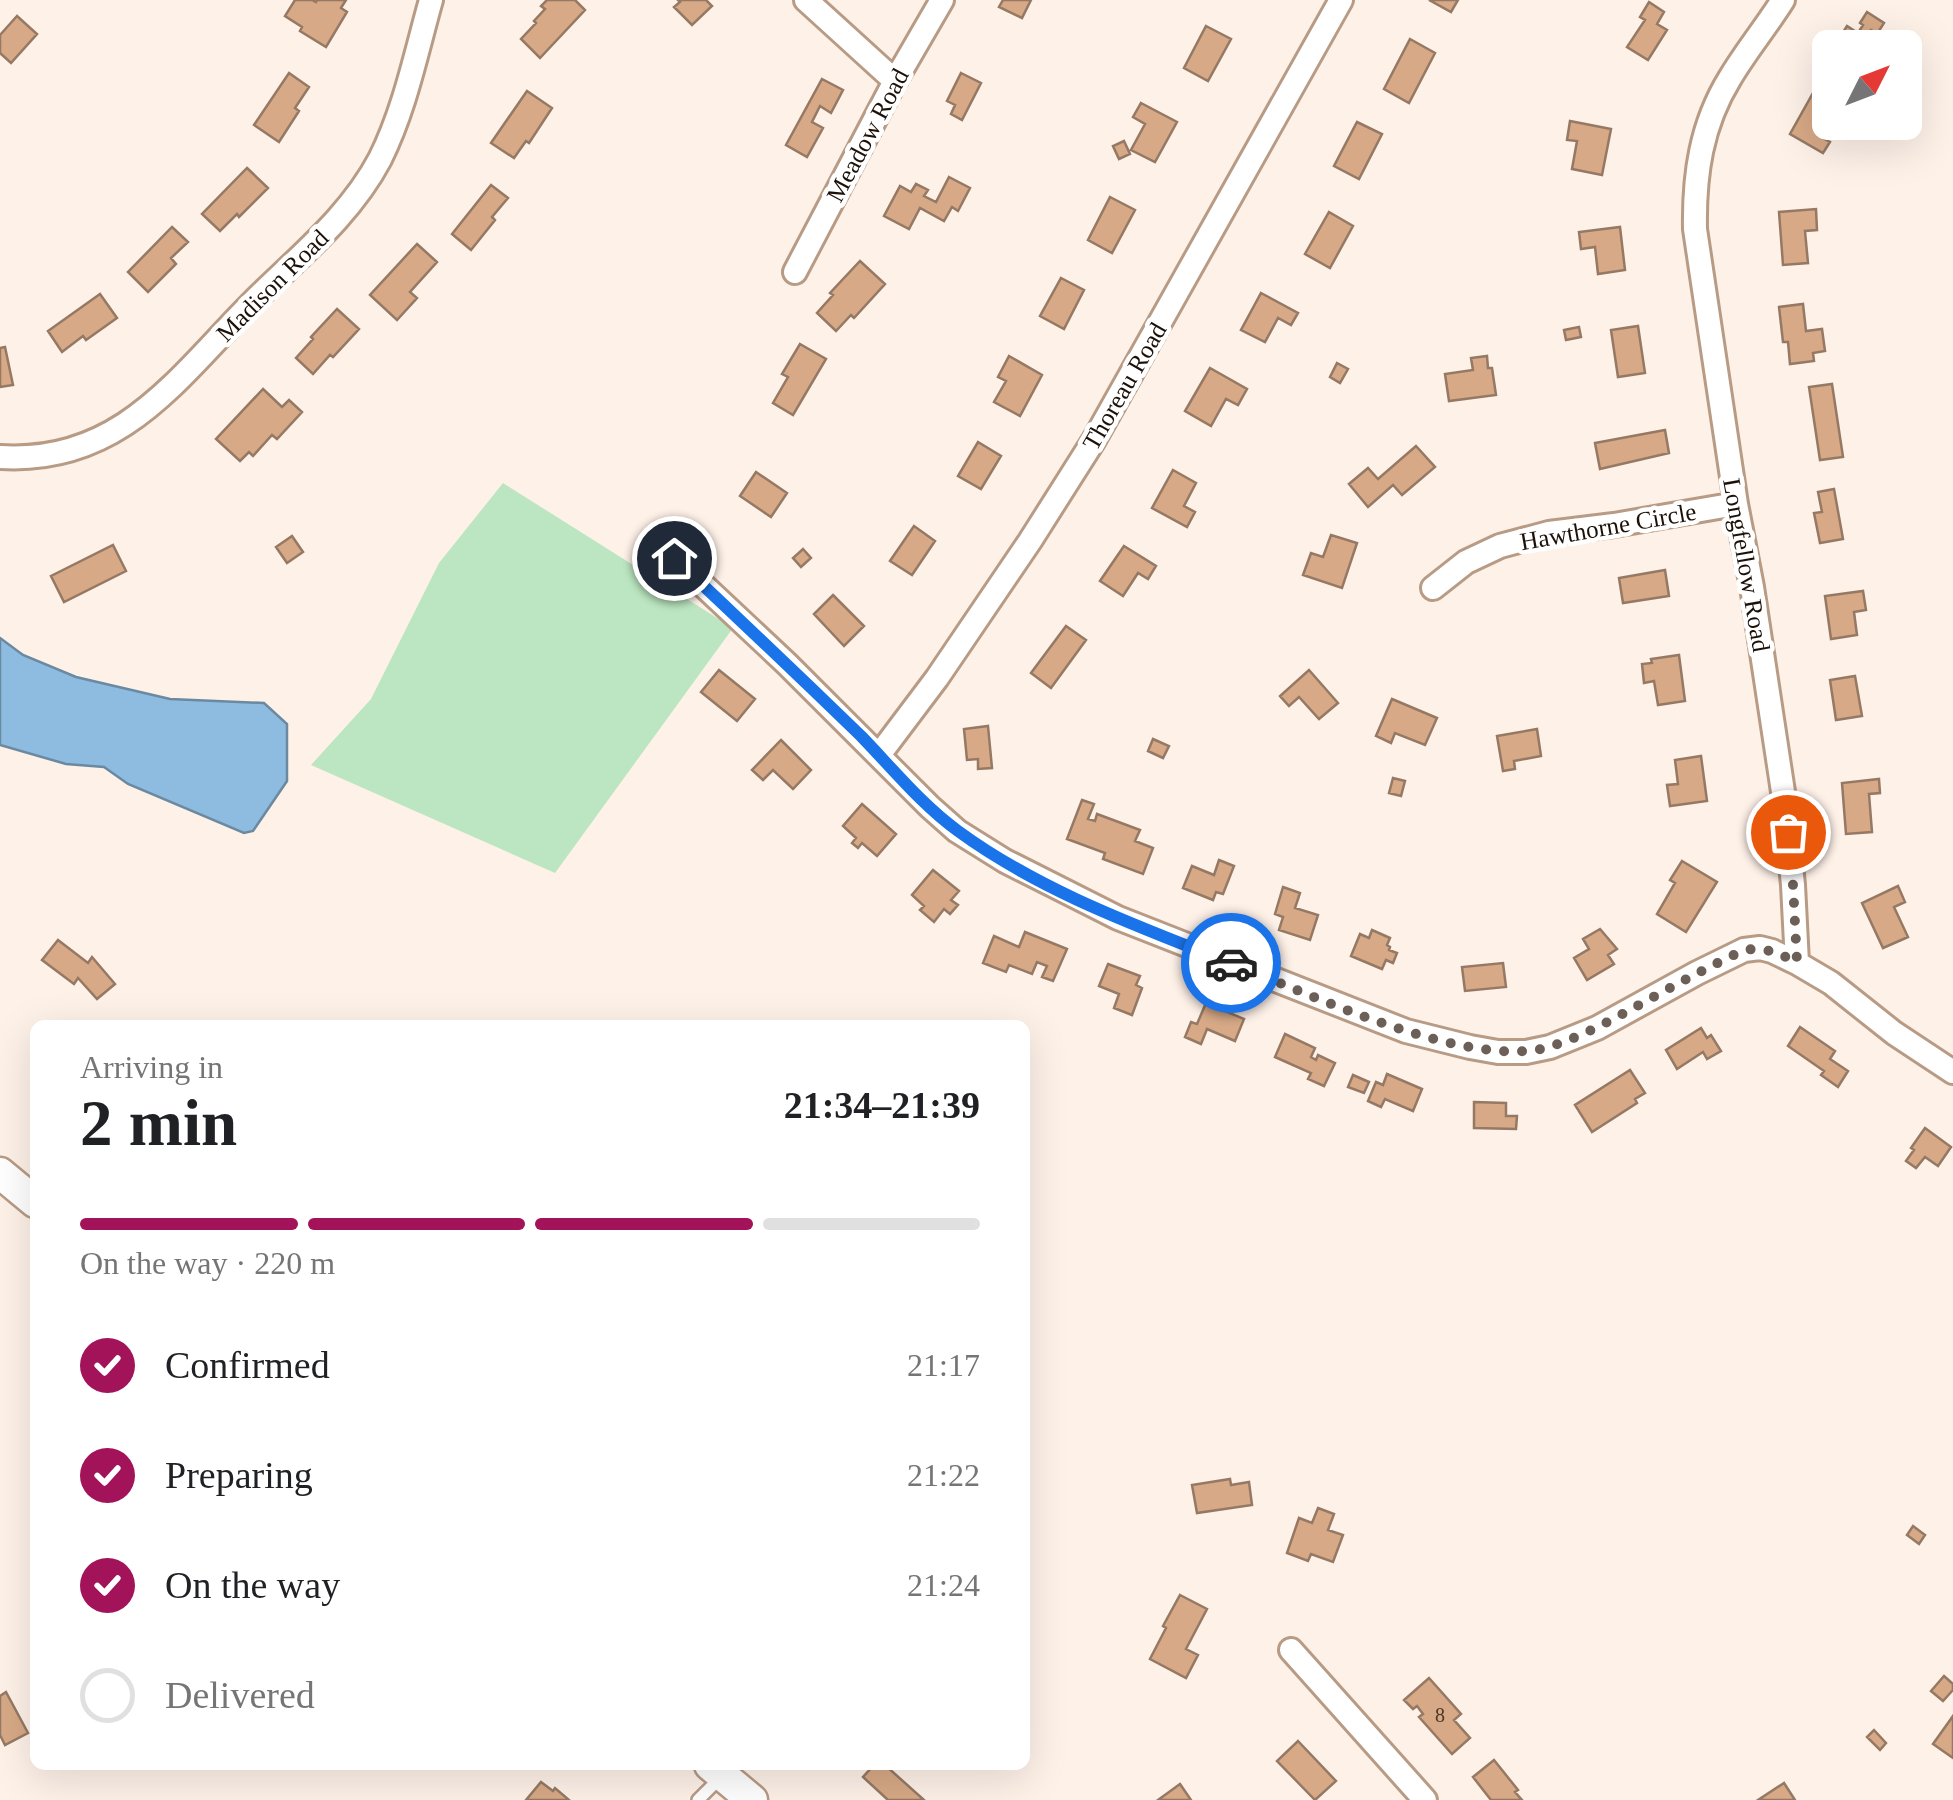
<!DOCTYPE html>
<meta charset="utf-8">
<style>
body{margin:0;font-family:"Times New Roman",serif;background:#f6f6f6;color:#202124;height:100vh;display:flex;flex-direction:column;font-size:38px;white-space:nowrap}
*{box-sizing:border-box;margin:0}
p{font-size:32px;color:#757577}
.icon{flex:none;width:55px;height:55px;fill:none;stroke:currentColor;stroke-width:2;stroke-linecap:round;stroke-linejoin:round}
.map{position:relative;flex:1;overflow:hidden}
.drawer{position:absolute;left:30px;top:1020px;width:1000px;height:750px;display:flex;flex-direction:column;background:#fff;border-radius:15px;box-shadow:0 10px 40px #0002}
.drawer>*{flex:none}
.needle{width:65px;rotate:48deg}
.tools{position:absolute;left:1812px;top:30px;display:grid;gap:20px}
.tools a{display:grid;place-items:center;width:110px;height:110px;border-radius:15px;background:#fff;box-shadow:0 10px 40px #0002;font-size:50px}
.pin{position:absolute;display:grid;place-items:center;width:85px;height:85px;color:#fff;margin:-42px;border:5px solid #fff;border-radius:50%;box-shadow:0 2px 10px #0007}
.courier{position:absolute;display:grid;place-items:center;width:100px;height:100px;margin:-50px;border:8px solid #1a73e8;border-radius:50%;background:#fff;color:#222;box-shadow:0 2px 12px #0007}
.headline em{font-style:normal;font-weight:700}
.headline div{display:flex;flex-direction:column-reverse}
.headline{display:flex;align-items:center;justify-content:space-between;height:170px;padding:0 50px}
h1{font-size:65px;font-weight:700;line-height:75px}
.bar{display:grid;grid-template-columns:repeat(4,1fr);gap:15px 10px;align-content:center;height:120px;padding:0 50px}
.bar i{height:12px;border-radius:8px;background:#e0e0e0}
.bar .current{background:#a21359}
.bar p{grid-column:span 4}
ol{padding:0 50px;list-style:none}
li{display:flex;align-items:center;gap:30px;height:110px}
li p{margin-inline-start:auto}
li .icon{padding:10px;border-radius:50%;background:#a21359;color:#fff;stroke-width:4}
li:last-child{color:#757577}
li i{width:55px;height:55px;border:5px solid #e0e0e0;border-radius:50%}
.map>svg:first-child{display:block}
.green{fill:#bce6c1}
.water{fill:#8dbce0;stroke:#6b89a0;stroke-width:2.5}
.building{fill:#d7a986;stroke:#957964;stroke-width:2.5}
.lines{fill:none;stroke-linecap:round;stroke-linejoin:round}
.service-casing{stroke:#b89b85;stroke-width:16}
.minor-casing{stroke:#b89b85;stroke-width:28}
.tertiary-casing{stroke:#b89b85;stroke-width:35}
.service{stroke:#fff;stroke-width:11}
.minor{stroke:#fff;stroke-width:22}
.tertiary{stroke:#fff;stroke-width:30}
.done{stroke:#6b5f57;stroke-width:10;stroke-dasharray:0 18}
.route{stroke:#1a73e8;stroke-width:12}
.labels{text-anchor:middle;stroke-width:9;stroke-linejoin:round;paint-order:stroke}
.number-label{font-size:20px;fill:#4b3728}
.street-label{font-size:25px;fill:#1c1109;stroke:#fff}
</style>
<div class="map">
<svg width="1953" height="1800" viewBox="0 0 1953 1800">
<rect width="100%" height="100%" fill="#fef1e8"/>
<path class="green" d="M503 483 733 628 555 873 311 765 371 699 439 563Z"/>
<path class="water" d="M0 638 23 655 76 677 170 699 264 703 287 724V781L253 831 244 833 128 784 104 767 66 764 0 745Z"/>
<path class="building" d="M295 0H312L316 2 317 0H346L341 8 347 12 326 47 300 31 302 27 285 16Z
M547 0H575L585 10 540 58 521 39 536 23 534 21 545 9 541 6Z
M678 0H706L712 6 692 25 674 7 680 2Z
M1003 0H1031L1022 18 999 7Z
M1429 0H1458L1451 12Z
M1649 2 1664 12 1657 24 1667 30 1648 60 1627 47 1645 20 1640 17Z
M1867 12 1884 23 1877 34 1871 30 1866 38 1869 40 1864 48H1833L1847 26 1858 33 1863 25 1860 23Z
M17 16 37 34 11 63 0 53V35Z
M1206 26 1231 39 1208 81 1184 68Z
M1410 39 1435 53 1409 103 1384 89Z
M289 73 309 87 295 108 299 111 279 142 254 125Z
M961 73 981 83 962 120 951 114 955 105 947 101Z
M822 79 843 90 831 113 820 106 812 122 823 128 807 157 786 145Z
M527 91 552 108 529 143 526 141 514 158 491 143Z
M1813 93 1830 103V118L1819 136 1830 142 1823 153 1790 134Z
M1141 103 1177 122 1155 162 1131 150 1145 124 1133 117Z
M1570 121 1611 129 1602 175 1572 169 1577 141 1567 140Z
M1357 122 1382 134 1359 179 1334 166Z
M1124 141 1130 154 1119 159 1113 146Z
M247 168 268 188 239 217 237 214 220 231 202 214Z
M949 177 970 188 958 211 952 207 944 221 920 208 909 229 884 216 900 186 911 192 916 184 928 190 924 196 936 202Z
M491 185 508 198 492 217 495 220 471 250 452 234Z
M1110 197 1135 210 1112 253 1088 240Z
M1816 209 1817 230 1805 231 1808 263 1783 265 1779 212Z
M1329 212 1353 226 1330 268 1305 254Z
M172 227 188 242 171 258 176 264 148 292 128 272Z
M1620 227 1625 270 1598 274 1595 247 1581 249 1579 232Z
M417 244 437 262 410 292 417 298 397 320 370 295Z
M860 261 885 284 854 318 851 315 836 331 817 313 833 295 830 293Z
M1061 278 1084 290 1064 329 1040 316Z
M1261 293 1298 313 1291 325 1278 318 1265 342 1241 330Z
M100 294 117 318 86 340 83 336 62 352 48 331Z
M1803 304 1806 331 1822 329 1825 351 1813 353 1814 361 1790 364 1788 342H1783L1779 307Z
M337 309 359 329 333 357 330 355 313 374 296 358 313 339 311 337Z
M1638 326 1645 373 1618 377 1611 330Z
M1579 327 1581 337 1566 340 1564 330Z
M800 344 826 359 793 415 773 403 788 377 782 374Z
M5 347 13 385 0 387V348Z
M1009 356 1042 375 1020 416 994 402 1006 381 998 377Z
M1487 356 1488 368H1492L1496 395 1449 401 1445 374 1473 370 1471 358Z
M1337 363 1348 369 1340 383 1330 377Z
M1210 368 1247 389 1238 405 1226 399 1211 426 1185 411Z
M1832 384 1843 457 1820 460 1809 387Z
M263 389 282 407 289 400 302 412 277 439 272 435 253 456 249 452 240 461 216 439Z
M1665 430 1669 453 1600 469 1595 443Z
M978 442 1001 456 981 489 958 476Z
M1416 446 1435 467 1402 495 1393 485 1368 507 1349 484 1368 468 1378 479Z
M1173 470 1196 483 1184 506 1195 512 1187 527 1152 508Z
M756 472 787 493 771 517 740 496Z
M1834 489 1843 539 1820 543 1814 513 1822 512 1818 492Z
M914 526 935 541 912 575 890 561Z
M1331 535 1357 543 1342 588 1303 575 1311 553 1323 557Z
M292 536 303 552 287 563 276 547Z
M113 545 126 571 64 602 51 576Z
M1124 546 1156 566 1148 579 1138 573 1123 596 1100 581Z
M803 549 811 558 801 567 793 558Z
M1665 570 1669 596 1623 603 1619 578Z
M1863 591 1866 610 1854 612 1857 635 1831 639 1825 596Z
M833 595 864 626 844 646 814 614Z
M1066 626 1086 640 1051 688 1031 673Z
M1679 655 1685 701 1658 705 1654 681 1644 683 1642 664 1652 663 1651 659Z
M719 670 755 699 737 721 701 692Z
M1309 670 1338 703 1319 719 1299 697 1289 706 1280 696Z
M1855 676 1862 716 1836 720 1830 680Z
M1392 699 1437 718 1425 745 1395 733 1391 743 1376 736Z
M988 726 992 768 978 769V759L967 760 964 729Z
M1537 729 1541 756 1514 761 1515 769 1503 771 1497 736Z
M1153 739 1169 746 1163 758 1148 751Z
M781 740 811 770 793 789 773 770 763 780 752 770Z
M1701 756 1707 801 1670 806 1667 785 1678 784 1675 760Z
M1393 778 1405 781 1401 796 1389 793Z
M1879 779 1880 793 1869 794 1872 832 1846 834 1842 783Z
M1082 800 1094 804 1088 819 1095 821 1097 814 1140 830 1135 841 1153 848 1143 874 1103 859 1105 853 1067 839Z
M862 804 896 834 877 856 862 843 858 848 852 843 856 838 843 826Z
M1219 860 1234 866 1223 894 1216 892 1213 900 1183 888 1192 866 1214 875Z
M1682 861 1717 882 1686 932 1657 914 1675 883 1670 880Z
M933 870 959 891 951 900 958 905 950 914 944 909 934 922 920 910 924 906 912 895Z
M1898 886 1905 902 1894 907 1908 937 1883 948 1862 903Z
M1283 887 1300 893 1295 908 1318 915 1310 940 1279 930 1283 917 1275 914Z
M1600 929 1617 949 1608 955 1614 964 1587 980 1574 958 1589 949 1583 939Z
M1372 930 1390 938 1387 945 1390 947 1389 950 1397 953 1393 963 1386 960 1382 969 1351 956 1360 934 1369 938Z
M1025 932 1067 949 1053 981 1042 977 1047 966 1037 962 1032 974 1009 965 1006 972 983 963 994 936 1019 947Z
M58 940 88 963 92 957 115 984 97 999 78 978 74 984 42 960Z
M1503 963 1506 987 1465 991 1462 967Z
M1108 964 1140 976 1136 985 1142 988 1132 1015 1114 1008 1119 994 1099 986Z
M1206 1003 1244 1019 1235 1041 1207 1029 1201 1044 1185 1037 1191 1022 1197 1024Z
M1800 1027 1835 1051 1830 1059 1848 1071 1838 1087 1821 1075 1824 1071 1788 1046Z
M1701 1028 1707 1038 1711 1035 1721 1051 1707 1059 1703 1052 1677 1069 1666 1050Z
M1285 1034 1315 1048 1311 1057 1316 1060 1318 1055 1335 1063 1324 1086 1308 1079 1311 1073 1275 1057Z
M1630 1070 1645 1093 1635 1099 1637 1103 1592 1132 1575 1105Z
M1387 1074 1422 1089 1413 1111 1385 1099 1381 1107 1368 1101 1376 1082 1383 1085Z
M1353 1075 1369 1082 1364 1093 1348 1087Z
M1474 1102 1506 1103V1116H1517L1516 1129 1474 1128Z
M1925 1128 1951 1147 1938 1166 1925 1157 1916 1168 1906 1161 1914 1150 1911 1148Z
M1230 1479 1231 1485 1249 1482 1252 1505 1197 1513 1192 1485Z
M1318 1508 1334 1514 1328 1530 1343 1535 1333 1562 1311 1554 1308 1561 1287 1553 1299 1518 1312 1523Z
M1913 1526 1925 1535 1919 1544 1907 1535Z
M1180 1595 1207 1609 1186 1649 1198 1655 1186 1678 1150 1659 1166 1628 1163 1626Z
M1944 1676 1953 1684V1690L1943 1701 1931 1691Z
M1429 1678 1461 1714 1454 1720 1470 1738 1452 1754 1419 1717 1423 1714 1417 1706 1413 1709 1404 1700Z
M6 1692 28 1733 5 1745 0 1735V1696Z
M1953 1716V1758L1933 1744Z
M1874 1730 1886 1743 1880 1750 1867 1737Z
M1298 1741 1336 1781 1315 1800 1277 1761Z
M1494 1760 1518 1790 1515 1792 1522 1800H1491L1473 1777Z
M874 1765H885L924 1800H888L863 1777Z
M541 1782 553 1791 555 1788 569 1800H526Z
M1784 1783 1795 1800H1758Z
M1180 1784 1191 1800H1158Z"/>
<g class="lines">
<defs>
<path id="service" d="M698 1800 720 1778"/>
<path id="minor" d="M806 0 895 81
M1783 0C1766 27 1746 51 1730 78 1701 125 1694 175 1695 229L1736 504 1752 587 1785 805 1793 885 1797 963 1831 983 1894 1033 1953 1072
M795 272 895 81 942 0
M0 457C125 465 182 371 260 295 303 253 351 214 380 159 405 109 416 53 431 0
M674 558 787 664 930 807 957 831 1005 861 1118 918 1406 1031 1470 1047 1498 1052H1526L1550 1047 1597 1028 1697 973 1744 950 1760 948 1772 951 1797 963
M1433 588 1466 562 1500 546 1549 533 1614 525 1736 504
M879 755 937 678 1030 541 1094 440 1341 0
M1291 1650 1425 1800"/>
<path id="tertiary" d="M0 1173 35 1202
M710 1765 752 1800"/>
</defs>
<use href="#service" class="service-casing"/>
<use href="#minor" class="minor-casing"/>
<use href="#tertiary" class="tertiary-casing"/>
<use href="#service" class="service"/>
<use href="#minor" class="minor"/>
<use href="#tertiary" class="tertiary"/>
</g>
<g class="lines">
<path class="done" d="M1231 963C1308 993 1473 1073 1552 1046 1586 1035 1617 1017 1648 1000 1680 982 1711 966 1744 950 1767 947 1776 953 1797 962L1793 885 1788 832"/>
<path class="route" d="M674 558C737 617 799 676 861 736 892 768 922 805 958 831 1040 891 1137 926 1231 963"/>
</g>
<g class="labels">
<g class="number-label">
<text x="1440" y="1722">8</text>
</g>
<g class="street-label">
<text transform="translate(867 135) rotate(-62)" y="9">Meadow Road</text>
<text transform="translate(272 285) rotate(-45)" y="9">Madison Road</text>
<text transform="translate(1124 386) rotate(-60)" y="9">Thoreau Road</text>
<text transform="translate(1608 526) rotate(-10)" y="9">Hawthorne Circle</text>
<text transform="translate(1747 565) rotate(80)" y="9">Longfellow Road</text>
</g>
</g>
</svg>
<div class="tools">
<a><svg class="needle" viewBox="-14 -14 28 28"><path d="M0-13l5 13h-10z" fill="#e53935"/><path d="M0 13l5-13h-10z" fill="#757577"/></svg></a>
</div>
<div class="pin" style="left:1788px;top:832px;background:#ea580c"><svg class="icon" aria-label="bag" viewBox="0 0 24 24"><path d="M5 8h14l-1 12H6zM9 8a3 3 0 0 1 6 0"/></svg></div>
<div class="pin" style="left:674px;top:558px;background:#1f2937"><svg class="icon" aria-label="home" viewBox="0 0 24 24"><path d="M3 11l9-7 9 7M6 9v11h12V9"/></svg></div>
<div class="courier" style="left:1231px;top:963px"><svg class="icon" aria-label="car" viewBox="0 0 24 24"><path d="M5 17H2v-5l4-1 3-4h7l3 4 3 1v5h-3M9 17h6M6 11h13"/><circle cx="7" cy="17" r="2"/><circle cx="17" cy="17" r="2"/></svg></div>
<section class="drawer">
<div class="headline"><div><h1>2 min</h1><p>Arriving in</p></div><em>21:34–21:39</em></div>
<div class="bar"><i class="current"></i><i class="current"></i><i class="current"></i><i></i><p>On the way · 220 m</p></div>
<ol>
<li><svg class="icon" aria-label="check" viewBox="0 0 24 24"><path d="M5 12l5 5 9-10"/></svg>Confirmed<p>21:17</p></li>
<li><svg class="icon" aria-label="check" viewBox="0 0 24 24"><path d="M5 12l5 5 9-10"/></svg>Preparing<p>21:22</p></li>
<li><svg class="icon" aria-label="check" viewBox="0 0 24 24"><path d="M5 12l5 5 9-10"/></svg>On the way<p>21:24</p></li>
<li><i></i>Delivered</li>
</ol>
</section>
</div>
